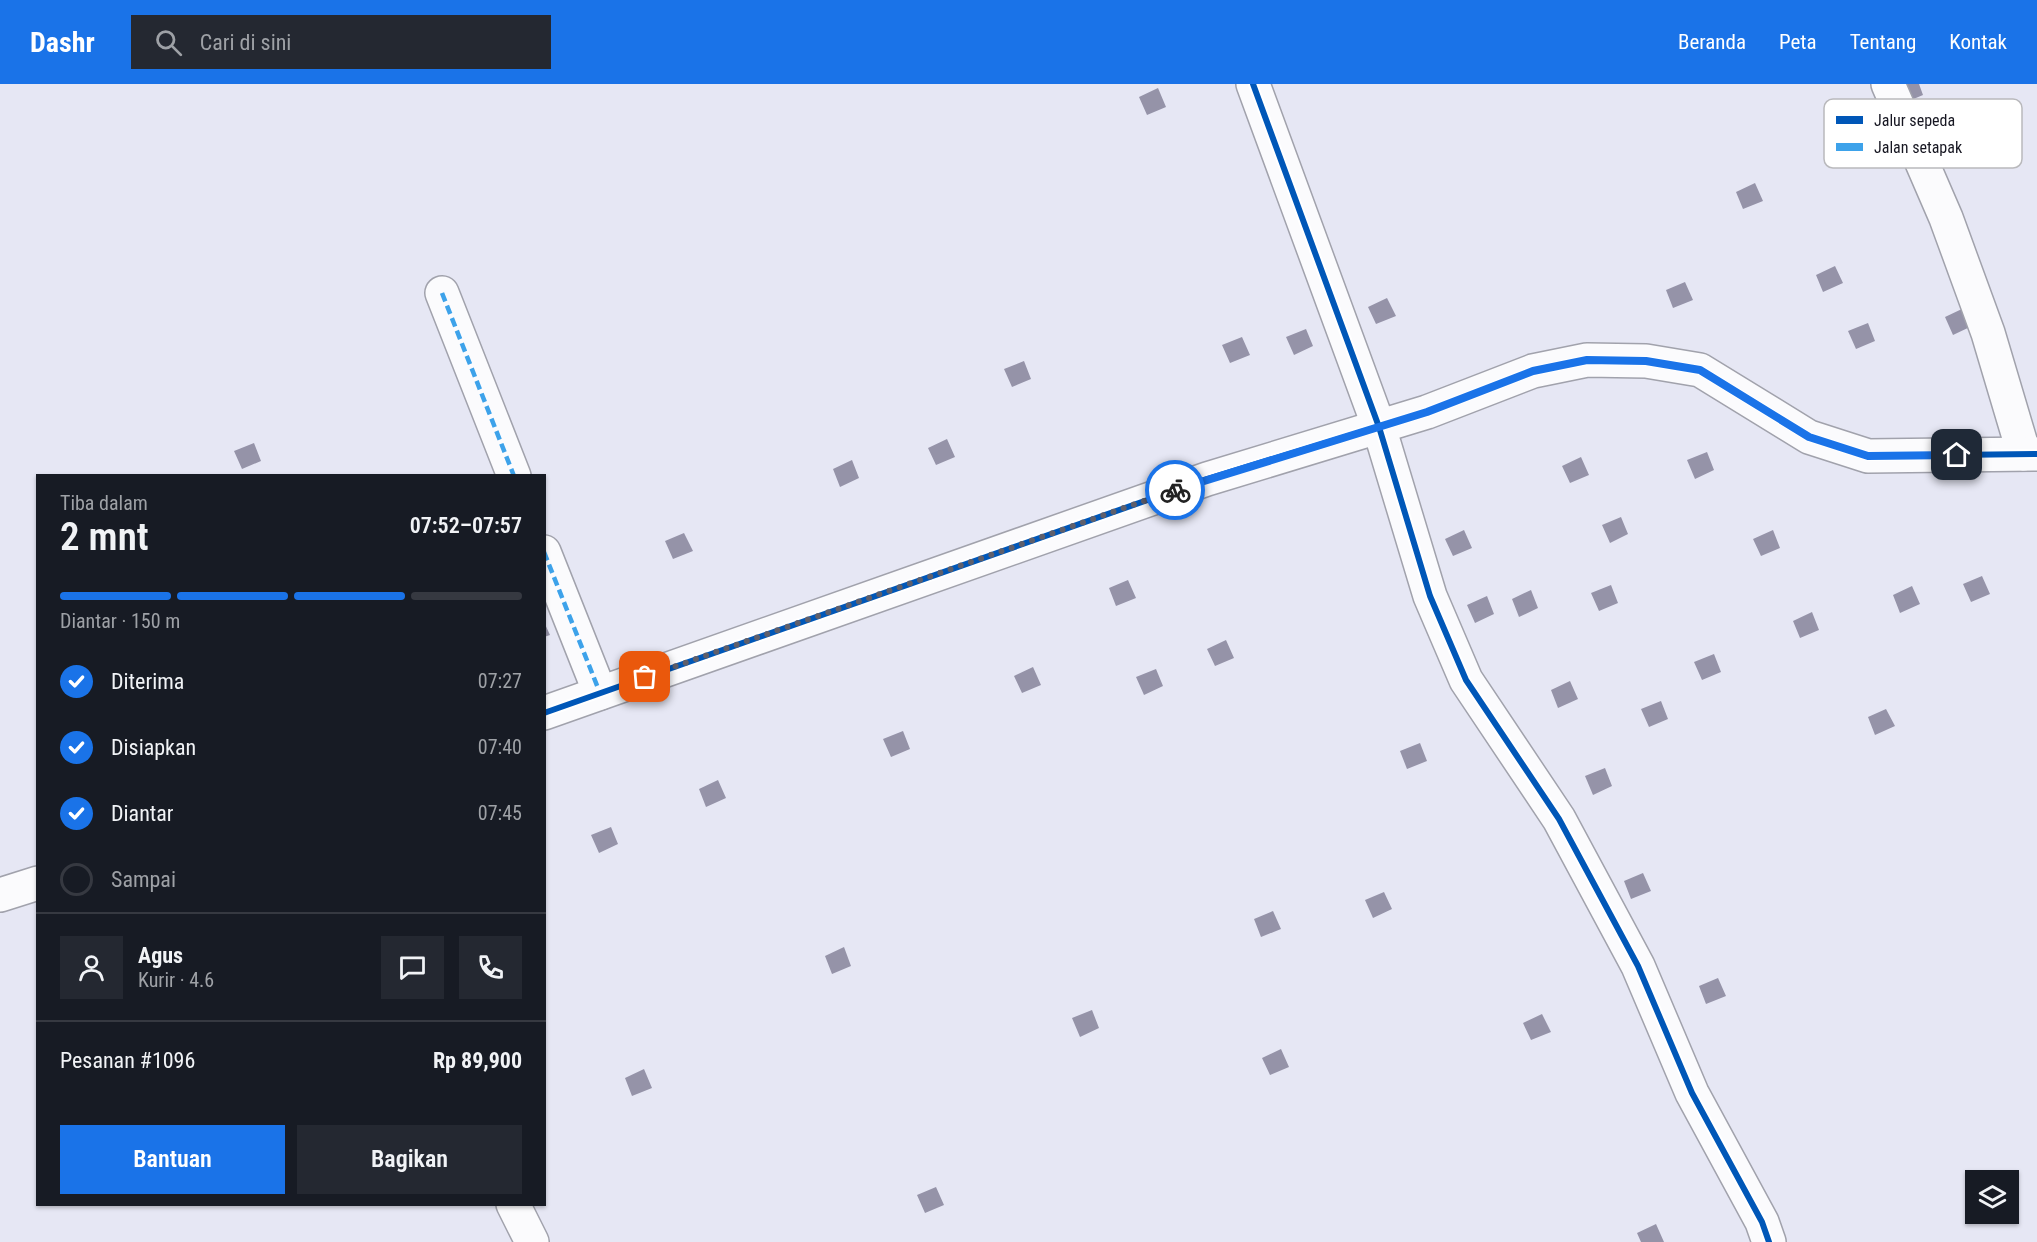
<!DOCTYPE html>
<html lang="id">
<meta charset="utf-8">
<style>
body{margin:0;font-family:"Roboto Condensed",sans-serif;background:#242831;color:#f1f3f6;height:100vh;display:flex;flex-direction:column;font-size:22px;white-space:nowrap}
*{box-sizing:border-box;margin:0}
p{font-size:20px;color:#9ea1a6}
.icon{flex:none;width:33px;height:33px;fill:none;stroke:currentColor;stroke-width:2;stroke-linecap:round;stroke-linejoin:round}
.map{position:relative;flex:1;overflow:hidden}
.details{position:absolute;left:36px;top:390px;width:510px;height:732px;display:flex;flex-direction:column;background:#171b24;border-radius:0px;box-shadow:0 2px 4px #0004}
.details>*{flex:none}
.buttons{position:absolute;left:1965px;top:1086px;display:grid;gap:12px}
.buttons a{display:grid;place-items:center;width:54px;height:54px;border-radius:0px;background:#171b24;box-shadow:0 2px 4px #0004;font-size:30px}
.pin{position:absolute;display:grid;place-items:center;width:51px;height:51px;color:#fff;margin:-26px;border-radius:12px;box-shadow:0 3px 9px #0006}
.courier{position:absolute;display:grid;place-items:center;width:60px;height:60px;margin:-30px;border:4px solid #1a73e8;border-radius:50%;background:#fff;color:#222;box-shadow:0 2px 8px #0007}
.overview em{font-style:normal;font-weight:600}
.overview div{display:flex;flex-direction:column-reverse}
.overview{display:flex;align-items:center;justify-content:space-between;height:102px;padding:0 24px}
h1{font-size:39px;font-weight:600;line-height:45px}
.bar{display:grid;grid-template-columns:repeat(4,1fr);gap:9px 6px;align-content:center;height:72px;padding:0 24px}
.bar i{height:8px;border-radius:4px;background:#363941}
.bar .selected{background:#1a73e8}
.bar p{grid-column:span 4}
.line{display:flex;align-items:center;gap:15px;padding:0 24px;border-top:2px solid #363941}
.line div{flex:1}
.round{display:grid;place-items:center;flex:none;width:63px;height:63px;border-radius:0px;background:#242831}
ol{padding:0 24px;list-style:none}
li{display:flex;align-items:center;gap:18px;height:66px}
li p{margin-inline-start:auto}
li .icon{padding:6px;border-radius:50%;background:#1a73e8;color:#fff;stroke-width:4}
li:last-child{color:#9ea1a6}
li i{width:33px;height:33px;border:3px solid #363941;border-radius:50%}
.primary-button{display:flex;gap:12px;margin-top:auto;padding:12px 24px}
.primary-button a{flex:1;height:69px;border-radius:0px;background:#1a73e8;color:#fff;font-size:24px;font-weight:600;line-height:69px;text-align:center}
.primary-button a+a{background:#242831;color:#f1f3f6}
header{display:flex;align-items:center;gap:36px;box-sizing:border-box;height:84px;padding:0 30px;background:#1a73e8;color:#fff}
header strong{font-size:28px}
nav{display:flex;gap:33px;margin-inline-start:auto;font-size:21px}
.search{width:420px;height:54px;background:#242831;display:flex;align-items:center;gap:15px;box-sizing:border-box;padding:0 21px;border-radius:0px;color:#9ea1a6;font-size:22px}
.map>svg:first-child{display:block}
.building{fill:#9593a8}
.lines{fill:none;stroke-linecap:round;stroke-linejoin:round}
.minor-casing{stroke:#a1a2ac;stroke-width:36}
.tertiary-casing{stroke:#a1a2ac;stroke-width:36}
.minor{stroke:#fbfbfd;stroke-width:33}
.tertiary{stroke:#fbfbfd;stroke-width:33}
.quiet{stroke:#3da2ea;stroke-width:4.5;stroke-dasharray:9 4.5;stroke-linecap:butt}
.cycleway-casing{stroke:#fff;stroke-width:10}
.cycleway{stroke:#0057b8;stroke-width:6}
.done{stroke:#5f5f6b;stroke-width:6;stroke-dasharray:0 10.8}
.route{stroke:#1a73e8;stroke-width:8}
.key{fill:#fff;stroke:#b9b9bc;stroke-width:1.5}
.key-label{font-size:16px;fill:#161621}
</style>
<header>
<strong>Dashr</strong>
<div class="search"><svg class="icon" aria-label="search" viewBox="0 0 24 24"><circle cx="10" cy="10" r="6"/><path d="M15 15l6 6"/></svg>Cari di sini</div>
<nav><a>Beranda</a><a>Peta</a><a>Tentang</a><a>Kontak</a></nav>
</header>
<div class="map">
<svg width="2037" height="1158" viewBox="0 0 2037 1158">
<rect width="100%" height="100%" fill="#e6e7f4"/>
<path class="building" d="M1898 0H1919L1923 11 1904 19Z
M1158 4 1166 23 1147 31 1139 13Z
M1755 99 1763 117 1743 125 1736 108Z
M1835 182 1843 199 1823 208 1816 191Z
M1685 198 1693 216 1673 224 1666 206Z
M1387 214 1396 232 1376 240 1368 223Z
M1964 224 1972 242 1953 251 1945 233Z
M1868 239 1875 257 1856 265 1848 247Z
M1306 245 1313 262 1294 271 1286 253Z
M1242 253 1250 271 1230 279 1222 261Z
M1024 277 1031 295 1012 303 1004 285Z
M947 355 955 373 936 381 928 364Z
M254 359 261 377 242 385 234 367Z
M1707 368 1714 386 1695 395 1687 376Z
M1581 373 1589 391 1570 399 1562 382Z
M852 376 859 394 840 403 833 385Z
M1621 433 1628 450 1610 459 1602 441Z
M1464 446 1472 464 1453 472 1445 455Z
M1773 446 1780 464 1761 472 1753 455Z
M684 449 693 467 673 475 665 457Z
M1982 492 1990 510 1971 518 1963 500Z
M1128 496 1136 514 1116 522 1109 504Z
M1611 501 1618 519 1599 527 1591 509Z
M1912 502 1920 520 1900 529 1893 511Z
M1531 506 1538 524 1519 533 1512 515Z
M1487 512 1494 530 1475 539 1467 521Z
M1812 528 1819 546 1800 554 1793 537Z
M544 538 550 551 544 553Z
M1226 556 1234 574 1215 582 1207 565Z
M1714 570 1721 588 1702 596 1694 578Z
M1033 583 1041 601 1022 609 1014 592Z
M1156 585 1163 602 1144 611 1136 593Z
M1570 597 1578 615 1558 624 1551 606Z
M1661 617 1668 635 1649 643 1641 625Z
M1886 625 1895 642 1875 651 1868 633Z
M903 647 910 665 891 673 883 655Z
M1420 659 1427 677 1407 685 1400 667Z
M1605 684 1612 702 1593 711 1585 692Z
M718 696 726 714 706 723 699 705Z
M611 743 618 760 599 769 591 751Z
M1643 789 1651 807 1631 815 1624 797Z
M1384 808 1392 825 1373 834 1365 816Z
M1273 827 1281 845 1261 853 1254 835Z
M844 863 851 882 832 890 825 872Z
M1718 894 1726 912 1706 920 1699 902Z
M1092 926 1099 944 1080 953 1072 934Z
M1542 930 1551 948 1531 956 1523 939Z
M1281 965 1289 983 1270 991 1262 974Z
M644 985 652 1004 632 1012 625 994Z
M936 1103 944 1121 925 1129 917 1111Z
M1656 1140 1664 1158H1641L1637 1149Z"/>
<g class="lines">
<defs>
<path id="minor" d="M1253 0 1379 343 1430 512 1466 596 1559 735 1638 882 1692 1009 1762 1138 1769 1158
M1888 0 1946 134 1988 249 2024 370
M442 209 514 392
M544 468 600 609
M513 1120 532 1158"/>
<path id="tertiary" d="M544 629 1207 395 1427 328 1533 287 1587 276 1646 277 1700 286 1809 353 1868 372 2037 370
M0 811 38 799"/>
</defs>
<use href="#minor" class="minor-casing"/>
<use href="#tertiary" class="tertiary-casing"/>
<use href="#minor" class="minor"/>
<use href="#tertiary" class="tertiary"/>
<path class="quiet" d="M442 209 514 392
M544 468 600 609"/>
<defs>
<path id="cycleway" d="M1253 0 1379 343 1430 512 1466 596 1559 735 1638 882 1692 1009 1762 1138 1769 1158
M544 629 1207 395 1427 328 1533 287 1587 276 1646 277 1700 286 1809 353 1868 372 2037 370"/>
</defs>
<use href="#cycleway" class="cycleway-casing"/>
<use href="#cycleway" class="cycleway"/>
</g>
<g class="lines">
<path class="done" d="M645 593 1175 406"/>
<path class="route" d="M1175 406 1427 328 1533 287 1587 276 1646 277 1700 286 1809 353 1868 372 1957 371"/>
</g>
<rect x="1824" y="15" width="198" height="69" rx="9" class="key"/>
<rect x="1836" y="32" width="27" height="8" fill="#0057b8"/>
<rect x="1836" y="59" width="27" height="8" fill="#3da2ea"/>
<g class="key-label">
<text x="1874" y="42">Jalur sepeda</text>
<text x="1874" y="69">Jalan setapak</text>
</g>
</svg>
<div class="buttons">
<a><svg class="icon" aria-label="layers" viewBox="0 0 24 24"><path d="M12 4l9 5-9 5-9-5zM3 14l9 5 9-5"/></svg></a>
</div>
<div class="pin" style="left:645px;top:593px;background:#ea580c"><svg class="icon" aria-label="bag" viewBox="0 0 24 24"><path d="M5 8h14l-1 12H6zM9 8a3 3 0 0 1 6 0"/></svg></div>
<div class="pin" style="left:1957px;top:371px;background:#1f2937"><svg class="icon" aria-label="home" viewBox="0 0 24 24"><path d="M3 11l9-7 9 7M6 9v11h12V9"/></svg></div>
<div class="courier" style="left:1175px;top:406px"><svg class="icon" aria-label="bike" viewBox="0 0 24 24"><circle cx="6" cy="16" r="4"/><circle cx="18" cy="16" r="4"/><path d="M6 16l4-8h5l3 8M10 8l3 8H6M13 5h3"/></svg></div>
<section class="details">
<div class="overview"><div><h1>2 mnt</h1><p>Tiba dalam</p></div><em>07:52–07:57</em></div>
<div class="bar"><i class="selected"></i><i class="selected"></i><i class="selected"></i><i></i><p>Diantar · 150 m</p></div>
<ol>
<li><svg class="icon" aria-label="check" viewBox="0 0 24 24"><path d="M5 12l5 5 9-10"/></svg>Diterima<p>07:27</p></li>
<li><svg class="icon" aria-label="check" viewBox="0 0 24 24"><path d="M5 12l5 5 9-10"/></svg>Disiapkan<p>07:40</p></li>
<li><svg class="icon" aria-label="check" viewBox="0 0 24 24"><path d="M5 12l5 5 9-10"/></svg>Diantar<p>07:45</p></li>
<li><i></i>Sampai</li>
</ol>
<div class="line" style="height:108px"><a class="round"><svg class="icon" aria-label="person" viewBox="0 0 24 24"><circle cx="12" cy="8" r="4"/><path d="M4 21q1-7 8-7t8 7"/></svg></a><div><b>Agus</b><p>Kurir · 4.6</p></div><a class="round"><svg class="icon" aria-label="chat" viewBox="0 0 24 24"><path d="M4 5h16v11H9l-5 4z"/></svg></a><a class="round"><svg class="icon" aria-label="phone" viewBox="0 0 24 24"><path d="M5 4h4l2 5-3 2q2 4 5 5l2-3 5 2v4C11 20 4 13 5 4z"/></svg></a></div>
<div class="line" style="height:78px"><div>Pesanan #1096</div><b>Rp 89,900</b></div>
<div class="primary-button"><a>Bantuan</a><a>Bagikan</a></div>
</section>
</div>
